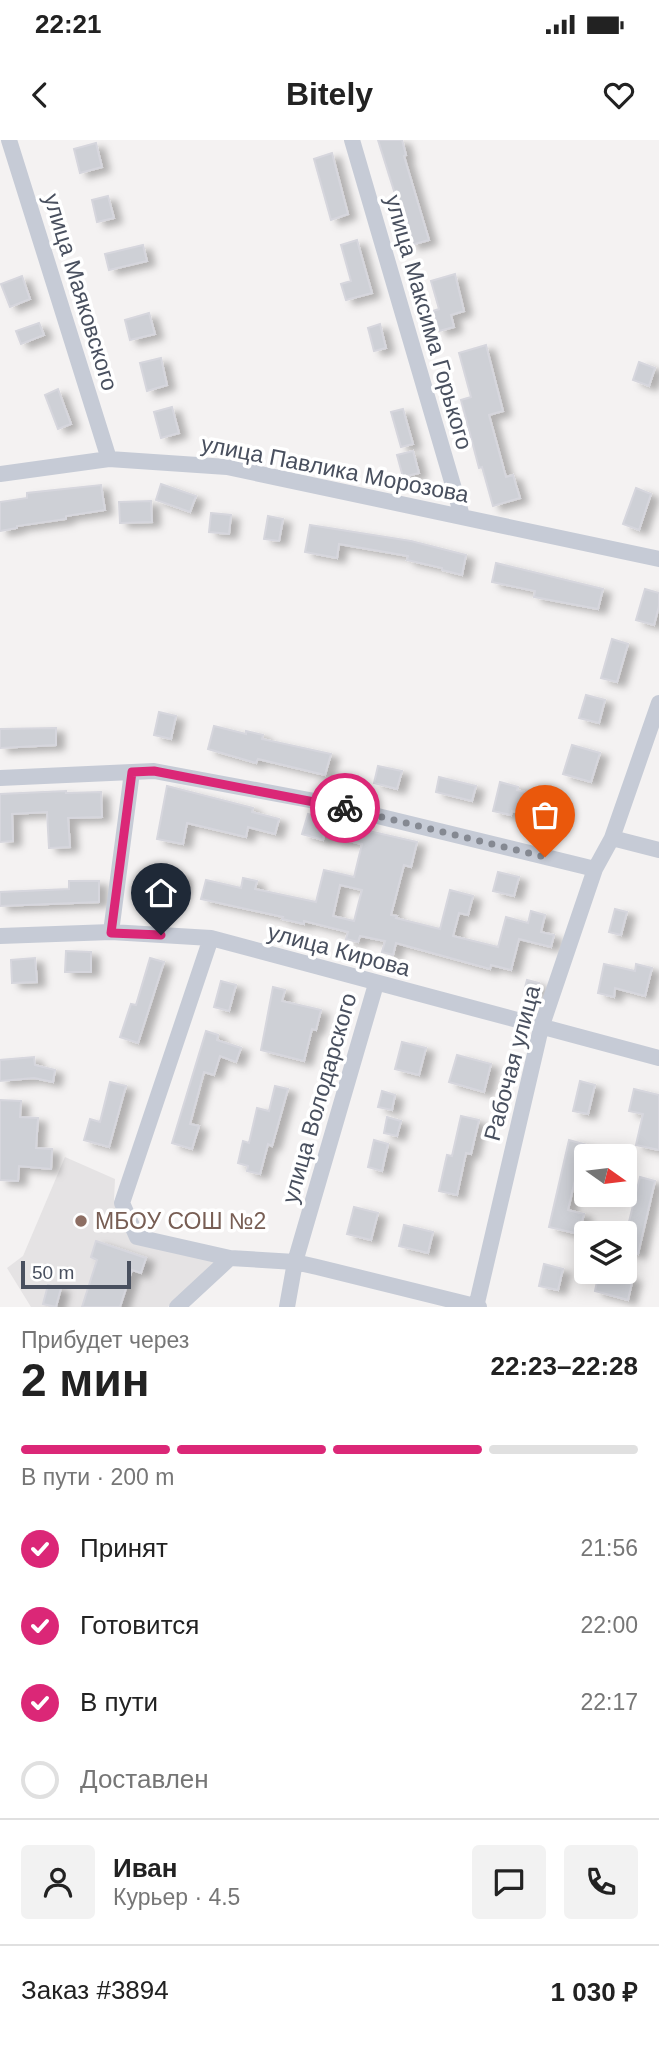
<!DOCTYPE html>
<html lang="ru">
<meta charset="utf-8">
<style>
body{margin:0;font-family:Arial,sans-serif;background:#f2f2f2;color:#222;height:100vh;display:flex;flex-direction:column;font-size:26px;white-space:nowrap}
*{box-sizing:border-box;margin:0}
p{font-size:23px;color:#767676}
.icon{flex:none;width:38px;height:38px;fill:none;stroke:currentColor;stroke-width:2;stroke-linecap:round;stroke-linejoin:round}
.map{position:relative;height:1167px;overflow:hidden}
.drawer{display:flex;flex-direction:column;background:#fff;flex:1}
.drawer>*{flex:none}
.needle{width:46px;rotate:104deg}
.buttons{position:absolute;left:574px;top:1004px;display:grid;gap:14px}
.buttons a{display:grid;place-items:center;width:63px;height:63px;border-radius:7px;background:#fff;box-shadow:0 4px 18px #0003;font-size:35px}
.scale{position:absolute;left:21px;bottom:18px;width:110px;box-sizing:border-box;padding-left:7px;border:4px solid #49505f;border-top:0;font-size:19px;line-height:24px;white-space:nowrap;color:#49505f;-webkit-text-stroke:5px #fff;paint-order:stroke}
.pin{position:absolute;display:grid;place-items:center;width:60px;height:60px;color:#fff;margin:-72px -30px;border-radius:50% 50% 50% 0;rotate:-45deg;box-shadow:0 0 7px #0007}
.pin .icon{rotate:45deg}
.courier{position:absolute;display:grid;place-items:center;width:70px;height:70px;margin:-35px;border:5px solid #db2777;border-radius:50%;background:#fff;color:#222;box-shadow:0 2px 9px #0007}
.head em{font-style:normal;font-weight:700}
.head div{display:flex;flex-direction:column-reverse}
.head{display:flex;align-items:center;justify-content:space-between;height:119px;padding:0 21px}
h1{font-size:46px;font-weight:700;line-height:52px}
.bar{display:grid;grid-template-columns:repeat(4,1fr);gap:10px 7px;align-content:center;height:84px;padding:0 21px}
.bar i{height:9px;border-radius:5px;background:#e0e0e0}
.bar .current{background:#db2777}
.bar p{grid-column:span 4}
.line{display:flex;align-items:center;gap:18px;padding:0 21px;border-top:2px solid #e0e0e0}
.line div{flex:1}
.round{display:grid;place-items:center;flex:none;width:74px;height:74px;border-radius:7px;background:#f2f2f2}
ol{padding:0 21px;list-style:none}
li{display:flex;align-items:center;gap:21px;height:77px}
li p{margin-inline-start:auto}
li .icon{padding:7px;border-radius:50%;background:#db2777;color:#fff;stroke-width:4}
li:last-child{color:#767676}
li i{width:38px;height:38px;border:4px solid #e0e0e0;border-radius:50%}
.status{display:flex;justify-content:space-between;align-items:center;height:49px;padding:0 35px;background:#fff;direction:ltr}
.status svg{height:19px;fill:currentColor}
header{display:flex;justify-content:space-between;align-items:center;height:91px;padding:0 21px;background:#fff;font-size:32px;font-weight:700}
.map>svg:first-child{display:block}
.education{fill:#e5e3e4}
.building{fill:#ced0d6;stroke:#d6d6dd;stroke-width:2;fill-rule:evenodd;filter:url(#shadow)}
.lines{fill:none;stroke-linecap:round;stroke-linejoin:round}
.minor{stroke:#c6cbd6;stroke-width:16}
.done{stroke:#858992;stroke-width:7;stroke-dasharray:0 12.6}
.route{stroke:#db2777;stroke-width:9}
.education-dot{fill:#8d6e63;stroke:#fff;stroke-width:2.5}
.labels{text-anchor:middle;stroke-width:7;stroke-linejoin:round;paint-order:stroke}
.street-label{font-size:23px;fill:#49505f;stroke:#fff}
.education-label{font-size:23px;fill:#785e54;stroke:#fff;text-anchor:start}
</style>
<div class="status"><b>22:21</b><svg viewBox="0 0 49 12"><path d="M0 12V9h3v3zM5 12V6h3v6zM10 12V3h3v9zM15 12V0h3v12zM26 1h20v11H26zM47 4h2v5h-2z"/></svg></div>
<header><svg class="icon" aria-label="back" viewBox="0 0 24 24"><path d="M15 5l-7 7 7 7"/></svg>Bitely<svg class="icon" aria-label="heart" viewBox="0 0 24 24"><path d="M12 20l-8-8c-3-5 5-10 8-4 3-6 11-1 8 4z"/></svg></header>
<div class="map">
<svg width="659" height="1167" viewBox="0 0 659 1167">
<defs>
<filter id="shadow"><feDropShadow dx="8" dy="4.5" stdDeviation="3.5" flood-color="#0004"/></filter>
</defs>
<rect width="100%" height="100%" fill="#f4f2f2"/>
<path class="education" d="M65 1017 115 1039 114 1060 133 1101 217 1120 168 1167H31L7 1128 23 1116Z"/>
<path class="building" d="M378 0H402L406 15 404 16 429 100 411 105Z
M96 3 102 27 80 33 74 9Z
M332 13 348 74 331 80 314 19Z
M108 56 114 78 97 82 92 60Z
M357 100 372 153 346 160 341 144 351 141 341 105Z
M143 105 147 121 109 130 105 114Z
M455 134 464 171 451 175 454 187 439 191 433 171 439 169 431 141Z
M22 136 30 159 10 167 1 144Z
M149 173 155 194 130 200 125 180Z
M39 183 44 195 21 204 16 191Z
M380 184 386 208 374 211 368 188Z
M486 205 503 271 489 275 506 337 513 335 520 358 493 366 482 327 479 328 461 260 471 257 459 213Z
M161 218 167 245 147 251 140 223Z
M639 222 655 228 649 246 633 240Z
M58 249 71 284 58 289 45 255Z
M172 267 179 293 161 298 154 272Z
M403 269 413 304 401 307 391 272Z
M413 311 419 333 403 337 397 315Z
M161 344 196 356 190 372 156 360Z
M101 345 105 370 66 376V379L17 386V388L0 391V362L27 358V353Z
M636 348 651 354 639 390 623 384Z
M151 361 152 382 120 383 119 362Z
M211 373 231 375 229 394 209 392Z
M268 376 283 379 279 401 264 399Z
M310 385 411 401 466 415 462 435 442 430V428L407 420 408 416 339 404 337 418 305 412Z
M496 423 603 449 598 469 534 457 535 451 492 442Z
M645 449 659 453V466L654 485 636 480Z
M612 499 628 504 617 542 601 538Z
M586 555 605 560 599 583 579 578Z
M159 572 176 576 171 599 154 595Z
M214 586 246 594V591L263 595 262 599 331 614 325 635 258 619 256 623 208 609Z
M56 588V605L0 608V589Z
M572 605 600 613 591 642 563 634Z
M378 626 402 631 397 649 374 643Z
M439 637 476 646 472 661 436 652Z
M500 642 518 647 517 650 554 659 549 680 512 671 511 675 493 671Z
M167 646 253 668 252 672 279 679 275 694 248 687 246 697 187 683 183 704 157 699Z
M66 651V653L101 652 102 677 68 678 70 707 49 708 47 672 12 674 13 701 0 702V654Z
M308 674 338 682V684L417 702 411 727 404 725 391 775 397 776 396 778 440 789 450 750 473 756 468 775 459 773 453 796 498 807 506 777 528 783 531 771 545 775 541 792 554 795 551 807 519 799 511 830 491 825 490 829 396 803 393 815 382 812 385 801 360 796 358 802 346 799 348 792 304 781V784L282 779 283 777 201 759 206 740 241 748 243 738 257 741 255 749 316 762 324 730 354 737 362 704 324 695 323 700 302 694ZM340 745 362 750 354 781 333 776Z
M498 732 519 737 514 756 493 751Z
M167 733 184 735 182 751 165 749Z
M69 741H99V762L0 766V752L69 749Z
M615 769 627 772 621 795 609 792Z
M66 811 91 812V832H65Z
M35 818 37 842 12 843 11 820Z
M150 818 164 822 138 903 120 897 131 864 136 865Z
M604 824 635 831 636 824 652 828 645 856 615 848 614 857 598 853Z
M527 840 539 843 536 854 524 851Z
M221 841 236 845 229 871 214 867Z
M273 847 285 850 282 861 321 870 316 890 312 889 304 921 261 910Z
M206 891 218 895 217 900 241 908 236 922 220 916 214 935 204 932 190 984 199 986 192 1009 172 1003Z
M402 902 426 908 419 935 395 929Z
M457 915 491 924 484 952 449 942Z
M34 917 35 925 55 930 53 942 34 938 0 941V920Z
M580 941 595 945 588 974 573 971Z
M110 942 126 946 109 1007 84 1000 90 979 100 982Z
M275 946 288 949 272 1006 268 1004 260 1034 247 1031 248 1026 238 1023 243 1001 249 1003 257 968 269 971Z
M634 949 659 955V1010L636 1005 643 974 629 971Z
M382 951 395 955 392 970 378 967Z
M0 960 21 961 20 977 38 978 36 1008 52 1009 51 1029 19 1026 18 1041 0 1040Z
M461 976 479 980 471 1014 466 1013 457 1055 439 1051 447 1015 452 1016Z
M387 977 401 981 397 996 384 993Z
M374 1000 388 1004 382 1031 368 1027Z
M569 1000 594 1007 592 1017H586V1023L583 1022 579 1041 575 1040 568 1070 584 1074 579 1094 549 1087Z
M640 1037 655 1041 638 1114 625 1110V1098Z
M354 1067 378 1073 371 1100 347 1094Z
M404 1085 433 1092 428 1113 399 1106Z
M96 1101 146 1118 141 1133 132 1130 120 1167H82L97 1120 91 1117Z
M544 1124 563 1129 558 1150 539 1146Z
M599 1132H610L633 1138 628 1160 595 1151Z
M48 1145 61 1148 56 1167 43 1164Z"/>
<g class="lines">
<path class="minor" d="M9 0 109 319
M352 0 462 376
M0 334 109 319 227 327 659 419
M0 638 154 631 320 662 595 729
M612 698 659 710
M111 792 132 632
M0 796 111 792 211 798 659 918
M211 798 122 1063 137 1097 230 1118 295 1122 317 1127 479 1167
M177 1167 230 1118
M287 1167 295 1122 376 844
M476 1167 541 888 595 729 612 698 659 563"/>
</g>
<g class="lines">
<path class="done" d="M345 668 545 717"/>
<path class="route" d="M161 795 111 793 132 632 154 631 345 668"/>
</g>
<circle class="education-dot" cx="81" cy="1081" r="7"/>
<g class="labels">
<g class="street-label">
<text transform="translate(81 152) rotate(73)" y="8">улица Маяковского</text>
<text transform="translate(429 182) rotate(74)" y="8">улица Максима Горького</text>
<text transform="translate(335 329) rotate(11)" y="8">улица Павлика Морозова</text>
<text transform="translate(339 810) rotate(15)" y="8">улица Кирова</text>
<text transform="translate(512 923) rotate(-75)" y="8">Рабочая улица</text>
<text transform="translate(319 958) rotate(-74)" y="8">улица Володарского</text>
</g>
<g class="education-label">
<text x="95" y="1089">МБОУ СОШ №2</text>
</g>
</g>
</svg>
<div class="buttons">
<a><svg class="needle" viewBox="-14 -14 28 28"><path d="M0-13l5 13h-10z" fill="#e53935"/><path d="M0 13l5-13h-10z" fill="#767676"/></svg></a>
<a><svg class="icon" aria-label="layers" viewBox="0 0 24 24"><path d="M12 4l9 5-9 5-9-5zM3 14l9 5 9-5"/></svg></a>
</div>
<div class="scale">50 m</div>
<div class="pin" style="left:545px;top:717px;background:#ea580c"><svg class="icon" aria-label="bag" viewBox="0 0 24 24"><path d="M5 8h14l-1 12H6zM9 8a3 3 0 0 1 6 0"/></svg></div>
<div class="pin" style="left:161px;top:795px;background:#1f2937"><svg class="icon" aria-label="home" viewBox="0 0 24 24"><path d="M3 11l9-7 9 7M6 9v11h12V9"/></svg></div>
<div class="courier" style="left:345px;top:668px"><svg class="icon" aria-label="bike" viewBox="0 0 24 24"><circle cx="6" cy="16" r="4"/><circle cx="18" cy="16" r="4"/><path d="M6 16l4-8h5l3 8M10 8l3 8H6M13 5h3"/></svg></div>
</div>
<section class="drawer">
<div class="head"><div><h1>2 мин</h1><p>Прибудет через</p></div><em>22:23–22:28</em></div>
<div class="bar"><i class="current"></i><i class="current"></i><i class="current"></i><i></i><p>В пути · 200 m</p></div>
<ol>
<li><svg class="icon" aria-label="check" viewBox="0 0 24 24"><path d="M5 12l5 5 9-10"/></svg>Принят<p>21:56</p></li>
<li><svg class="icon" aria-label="check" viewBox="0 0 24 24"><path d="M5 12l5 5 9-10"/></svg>Готовится<p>22:00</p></li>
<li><svg class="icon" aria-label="check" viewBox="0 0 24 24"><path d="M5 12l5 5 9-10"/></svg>В пути<p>22:17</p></li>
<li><i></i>Доставлен</li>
</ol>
<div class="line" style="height:126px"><a class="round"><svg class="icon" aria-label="person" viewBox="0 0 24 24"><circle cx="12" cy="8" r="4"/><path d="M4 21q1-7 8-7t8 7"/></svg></a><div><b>Иван</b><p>Курьер · 4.5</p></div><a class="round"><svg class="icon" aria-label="chat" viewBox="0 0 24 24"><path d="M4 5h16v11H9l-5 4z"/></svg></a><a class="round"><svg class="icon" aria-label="phone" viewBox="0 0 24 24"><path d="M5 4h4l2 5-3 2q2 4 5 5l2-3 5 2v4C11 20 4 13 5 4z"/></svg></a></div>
<div class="line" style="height:91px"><div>Заказ #3894</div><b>1 030 ₽</b></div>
</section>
